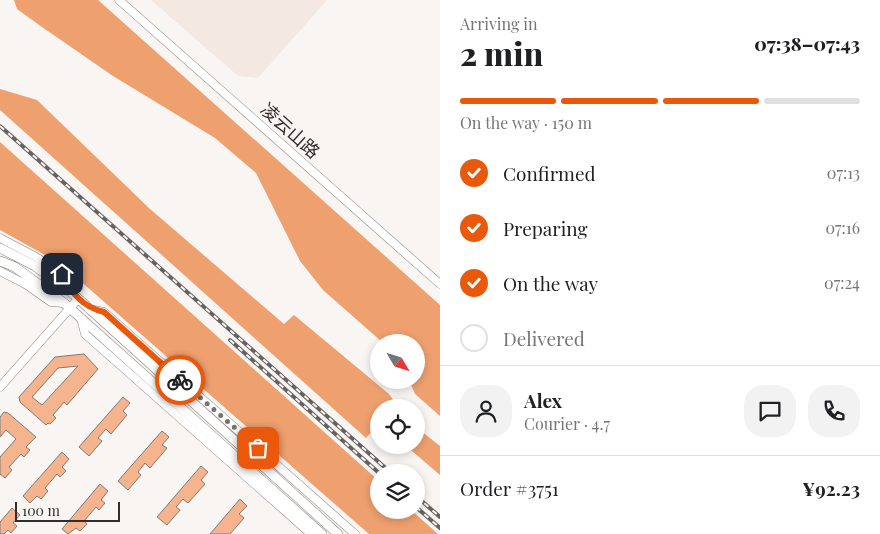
<!DOCTYPE html>
<meta charset="utf-8">
<style>
body{margin:0;font-family:"Playfair Display","Noto Sans SC",serif;background:#f2f2f2;color:#202124;height:100vh;display:flex;flex-direction:column;font-size:19px;white-space:nowrap}
*{box-sizing:border-box;margin:0}
p{font-size:16px;color:#757577}
.icon{flex:none;width:28px;height:28px;fill:none;stroke:currentColor;stroke-width:2;stroke-linecap:round;stroke-linejoin:round}
.map{position:relative;flex:1;overflow:hidden}
.panel{display:flex;flex-direction:column;background:#fff;width:440px}
.panel>*{flex:none}
.needle{width:32px;rotate:128deg}
.fabs{position:absolute;left:370px;top:334px;display:grid;gap:10px}
.fabs a{display:grid;place-items:center;width:55px;height:55px;border-radius:50%;background:#fff;box-shadow:0 2px 8px #0003;font-size:25px}
.scale{position:absolute;left:15px;bottom:12px;width:105px;box-sizing:border-box;padding-left:5px;border:2px solid #2f2e2d;border-top:0;font-size:14px;line-height:18px;white-space:nowrap;color:#2f2e2d;-webkit-text-stroke:4px #f9f5f2;paint-order:stroke}
.pin{position:absolute;display:grid;place-items:center;width:42px;height:42px;color:#fff;margin:-21px;border-radius:10px;box-shadow:0 2px 8px #0006}
.courier{position:absolute;display:grid;place-items:center;width:50px;height:50px;margin:-25px;border:4px solid #ea580c;border-radius:50%;background:#fff;color:#222;box-shadow:0 1px 6px #0007}
.head em{font-style:normal;font-weight:800}
.head div{display:flex;flex-direction:column-reverse}
.head{display:flex;align-items:center;justify-content:space-between;height:85px;padding:0 20px}
h1{font-size:32px;font-weight:800;line-height:38px}
.bar{display:grid;grid-template-columns:repeat(4,1fr);gap:8px 5px;align-content:center;height:60px;padding:0 20px}
.bar i{height:6px;border-radius:4px;background:#e0e0e0}
.bar .active{background:#ea580c}
.bar p{grid-column:span 4}
.line{display:flex;align-items:center;gap:12px;padding:0 20px;border-top:1px solid #e0e0e0}
.line div{flex:1}
.round{display:grid;place-items:center;flex:none;width:52px;height:52px;border-radius:20px;background:#f2f2f2}
ol{padding:0 20px;list-style:none}
li{display:flex;align-items:center;gap:15px;height:55px}
li p{margin-inline-start:auto}
li .icon{padding:5px;border-radius:50%;background:#ea580c;color:#fff;stroke-width:4}
li:last-child{color:#757577}
li i{width:28px;height:28px;border:2px solid #e0e0e0;border-radius:50%}
main{display:flex;flex:1;min-height:0}
.map>svg:first-child{display:block}
.built{fill:#f4e8e2}
.forest{fill:#efa06f}
.building{fill:#f5b48e;stroke:#7e7a78;fill-rule:evenodd}
.lines{fill:none;stroke-linecap:round;stroke-linejoin:round}
.minor-casing{stroke:#84807e;stroke-width:9}
.major-casing{stroke:#84807e;stroke-width:10}
.minor{stroke:#fff;stroke-width:8}
.major{stroke:#fff;stroke-width:9}
.rail-casing{stroke:#656362;stroke-width:4}
.rail{stroke:#f9f5f2;stroke-width:2;stroke-dasharray:5.5;stroke-linecap:butt}
.done{stroke:#767472;stroke-width:5;stroke-dasharray:0 9}
.route{stroke:#ea580c;stroke-width:6}
.labels{text-anchor:middle;stroke-width:5;stroke-linejoin:round;paint-order:stroke}
.street-label{font-size:18px;fill:#2f2e2d;stroke:#f9f5f2}
</style>
<main>
<div class="map">
<svg width="440" height="534" viewBox="0 0 440 534">
<rect width="100%" height="100%" fill="#f9f5f2"/>
<path class="built" d="M151 0H327L258 78 238 76Z"/>
<path class="forest" d="M14 0H98L440 305V416L415 394 409 380H416V342H382L323 290 300 261 256 173 215 138 113 76 42 27 17 9Z
M0 89 37 100 150 209 284 324 294 315 389 394 398 407 379 408V424L366 438 0 110Z
M0 142 379 481V510H411L438 534H369L61 264 0 230Z
M416 427 440 446V475L405 445H416Z"/>
<path class="building" d="M84 354 98 369 67 405 64 402 53 415 56 418 50 424 48 423 46 425 20 402 19 397 55 357ZM78 366 42 405 32 397 58 368Z
M123 397 130 403 123 411 127 415 111 434 106 429 98 438 102 441 89 456 79 447Z
M4 412 8 413 36 437 26 447 30 450 24 457 21 454 9 467 12 470 5 478 0 474V457L16 439 6 430 0 437V417Z
M162 431 169 437 162 445 167 448 150 468 145 463 138 472 141 475 128 490 118 481Z
M62 452 69 459 62 467 66 471 60 477 57 474 45 488 48 491 41 499 37 496 30 503 23 496Z
M201 466 208 472 201 480 205 484 188 503 183 499 176 507 180 510 167 525 157 517Z
M100 484 108 491 101 500 105 503 99 510 96 507 84 521 87 524 80 531 76 528 68 534 62 529Z
M240 499 247 506 239 514 244 518 230 534H210Z
M12 508 20 515 13 523 17 526 11 533 8 530 4 534H0V522Z"/>
<g class="lines">
<defs>
<path id="minor" d="M119 0 440 284
M0 238 36 257 61 274 72 293
M0 271 27 285 51 302 64 303
M89 309 104 312 355 534
M81 318 85 334 311 534
M0 387 78 299"/>
<path id="major" d="M0 248 35 266 72 293 338 534
M0 261 15 267 64 303 322 534"/>
</defs>
<use href="#minor" class="minor-casing"/>
<use href="#major" class="major-casing"/>
<use href="#minor" class="minor"/>
<use href="#major" class="major"/>
<defs>
<path id="rail" d="M0 126 390 472
M230 340 379 473
M416 496 440 517
M416 507 440 528"/>
</defs>
<use href="#rail" class="rail-casing"/>
<use href="#rail" class="rail"/>
</g>
<g class="lines">
<path class="done" d="M180 380 258 448"/>
<path class="route" d="M62 274C72 293 82 307 104 312L180 380"/>
</g>
<g class="labels">
<g class="street-label">
<text transform="translate(290 131) rotate(42)" y="6">凌云山路</text>
</g>
</g>
</svg>
<div class="fabs">
<a><svg class="needle" viewBox="-14 -14 28 28"><path d="M0-13l5 13h-10z" fill="#e53935"/><path d="M0 13l5-13h-10z" fill="#757577"/></svg></a>
<a><svg class="icon" aria-label="locate" viewBox="0 0 24 24"><circle cx="12" cy="12" r="6"/><path d="M12 2v4M12 18v4M2 12h4M18 12h4"/></svg></a>
<a><svg class="icon" aria-label="layers" viewBox="0 0 24 24"><path d="M12 4l9 5-9 5-9-5zM3 14l9 5 9-5"/></svg></a>
</div>
<div class="scale">100 m</div>
<div class="pin" style="left:258px;top:448px;background:#ea580c"><svg class="icon" aria-label="bag" viewBox="0 0 24 24"><path d="M5 8h14l-1 12H6zM9 8a3 3 0 0 1 6 0"/></svg></div>
<div class="pin" style="left:62px;top:274px;background:#1f2937"><svg class="icon" aria-label="home" viewBox="0 0 24 24"><path d="M3 11l9-7 9 7M6 9v11h12V9"/></svg></div>
<div class="courier" style="left:180px;top:380px"><svg class="icon" aria-label="bike" viewBox="0 0 24 24"><circle cx="6" cy="16" r="4"/><circle cx="18" cy="16" r="4"/><path d="M6 16l4-8h5l3 8M10 8l3 8H6M13 5h3"/></svg></div>
</div>
<section class="panel">
<div class="head"><div><h1>2 min</h1><p>Arriving in</p></div><em>07:38–07:43</em></div>
<div class="bar"><i class="active"></i><i class="active"></i><i class="active"></i><i></i><p>On the way · 150 m</p></div>
<ol>
<li><svg class="icon" aria-label="check" viewBox="0 0 24 24"><path d="M5 12l5 5 9-10"/></svg>Confirmed<p>07:13</p></li>
<li><svg class="icon" aria-label="check" viewBox="0 0 24 24"><path d="M5 12l5 5 9-10"/></svg>Preparing<p>07:16</p></li>
<li><svg class="icon" aria-label="check" viewBox="0 0 24 24"><path d="M5 12l5 5 9-10"/></svg>On the way<p>07:24</p></li>
<li><i></i>Delivered</li>
</ol>
<div class="line" style="height:90px"><a class="round"><svg class="icon" aria-label="person" viewBox="0 0 24 24"><circle cx="12" cy="8" r="4"/><path d="M4 21q1-7 8-7t8 7"/></svg></a><div><b>Alex</b><p>Courier · 4.7</p></div><a class="round"><svg class="icon" aria-label="chat" viewBox="0 0 24 24"><path d="M4 5h16v11H9l-5 4z"/></svg></a><a class="round"><svg class="icon" aria-label="phone" viewBox="0 0 24 24"><path d="M5 4h4l2 5-3 2q2 4 5 5l2-3 5 2v4C11 20 4 13 5 4z"/></svg></a></div>
<div class="line" style="height:65px"><div>Order #3751</div><b>¥92.23</b></div>
</section>
</main>
